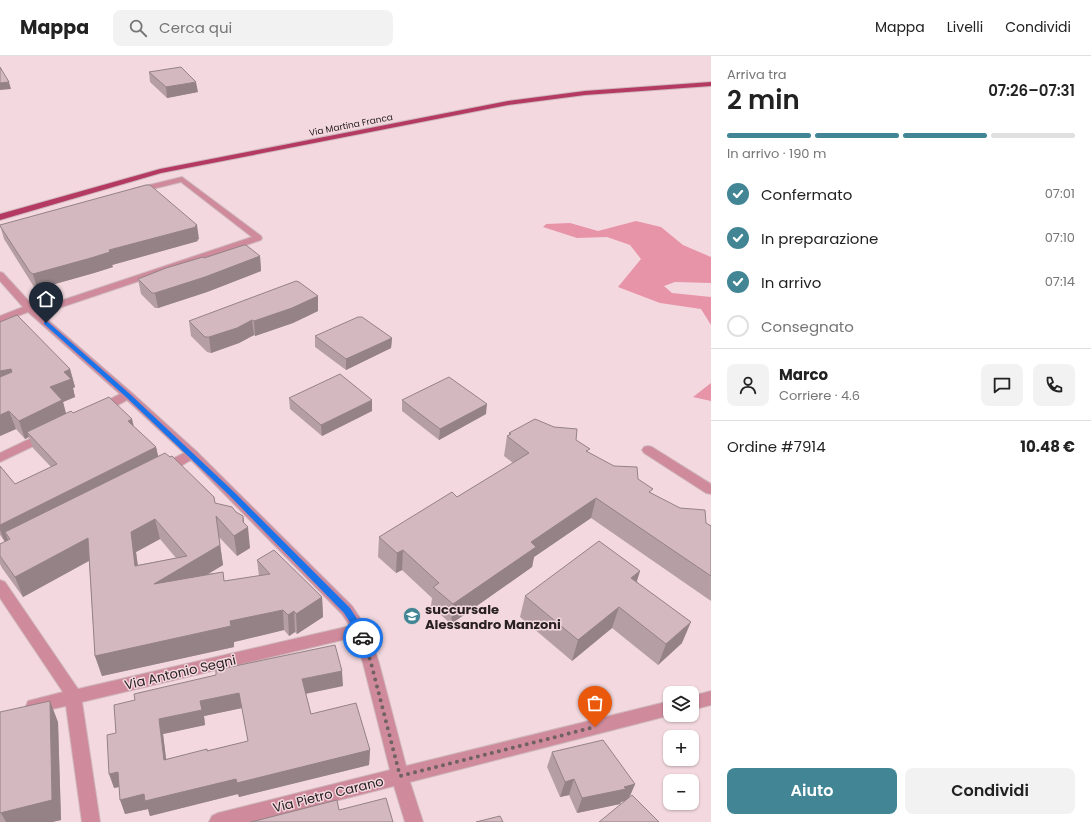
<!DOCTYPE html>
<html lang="it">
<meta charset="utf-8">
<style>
body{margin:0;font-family:Poppins,sans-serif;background:#f2f2f2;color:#222;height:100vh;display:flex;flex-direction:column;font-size:15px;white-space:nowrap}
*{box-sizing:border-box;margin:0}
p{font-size:13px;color:#767676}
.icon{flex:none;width:22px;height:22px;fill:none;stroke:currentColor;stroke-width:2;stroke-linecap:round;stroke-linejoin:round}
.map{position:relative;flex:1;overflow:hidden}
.drawer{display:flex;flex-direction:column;background:#fff;width:380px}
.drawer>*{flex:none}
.tools{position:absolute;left:663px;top:630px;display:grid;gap:8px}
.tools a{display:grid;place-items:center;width:36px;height:36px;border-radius:8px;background:#fff;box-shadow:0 1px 3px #0004;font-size:20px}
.pin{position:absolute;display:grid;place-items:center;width:34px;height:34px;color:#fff;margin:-41px -17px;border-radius:50% 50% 50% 0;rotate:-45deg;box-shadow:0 0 4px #0007}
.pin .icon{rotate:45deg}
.courier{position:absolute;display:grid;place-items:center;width:40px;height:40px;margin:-20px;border:3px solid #1a73e8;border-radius:50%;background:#fff;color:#222;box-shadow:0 1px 5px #0007}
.head em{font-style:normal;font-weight:600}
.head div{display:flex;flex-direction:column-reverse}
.head{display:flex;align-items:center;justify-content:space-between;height:68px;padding:0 16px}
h1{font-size:26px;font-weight:600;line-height:30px}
.bar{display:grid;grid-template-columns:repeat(4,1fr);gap:6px 4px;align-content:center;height:48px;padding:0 16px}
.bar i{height:5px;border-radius:3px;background:#e0e0e0}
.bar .current{background:#428695}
.bar p{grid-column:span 4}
.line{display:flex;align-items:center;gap:10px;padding:0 16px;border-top:1px solid #e0e0e0}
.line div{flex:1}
.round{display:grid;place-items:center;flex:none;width:42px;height:42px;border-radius:8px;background:#f2f2f2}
ol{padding:0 16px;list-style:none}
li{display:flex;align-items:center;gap:12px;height:44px}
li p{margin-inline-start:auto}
li .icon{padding:4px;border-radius:50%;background:#428695;color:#fff;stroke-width:4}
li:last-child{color:#767676}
li i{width:22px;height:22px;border:2px solid #e0e0e0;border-radius:50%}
.action{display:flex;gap:8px;margin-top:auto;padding:8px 16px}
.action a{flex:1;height:46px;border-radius:8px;background:#428695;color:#fff;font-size:16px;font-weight:600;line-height:46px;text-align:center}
.action a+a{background:#f2f2f2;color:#222}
header{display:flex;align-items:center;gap:24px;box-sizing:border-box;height:56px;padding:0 20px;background:#fff;border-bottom:1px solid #e0e0e0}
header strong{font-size:19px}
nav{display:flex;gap:22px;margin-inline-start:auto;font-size:14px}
.search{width:280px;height:36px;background:#f2f2f2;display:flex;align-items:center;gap:10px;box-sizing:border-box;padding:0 14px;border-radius:8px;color:#767676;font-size:15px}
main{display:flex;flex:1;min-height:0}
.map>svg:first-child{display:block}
.green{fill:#e794a9}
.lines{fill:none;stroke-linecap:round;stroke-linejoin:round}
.minor-casing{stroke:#cfb8bd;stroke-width:2}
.major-casing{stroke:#cfb8bd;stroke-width:2}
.minor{fill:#cf8b9c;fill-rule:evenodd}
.major{fill:#b43a64;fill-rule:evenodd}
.wall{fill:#b59fa4;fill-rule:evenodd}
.shaded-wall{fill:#948286}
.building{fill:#d3b9bf;stroke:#948286;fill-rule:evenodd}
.route{fill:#1a73e8}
.done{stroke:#706164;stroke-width:4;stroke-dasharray:0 7.2}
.labels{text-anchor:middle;stroke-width:3;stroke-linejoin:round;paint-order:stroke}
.far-street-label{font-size:9px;fill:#292022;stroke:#f3d9df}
.near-poi-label{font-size:13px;font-weight:bold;fill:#292022;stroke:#f3d9df;text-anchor:start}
.near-street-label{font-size:13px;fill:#292022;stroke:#f3d9df}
</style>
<header>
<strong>Mappa</strong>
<div class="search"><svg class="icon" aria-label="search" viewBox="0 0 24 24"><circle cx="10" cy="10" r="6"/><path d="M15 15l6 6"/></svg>Cerca qui</div>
<nav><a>Mappa</a><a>Livelli</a><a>Condividi</a></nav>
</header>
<main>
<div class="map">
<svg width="711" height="766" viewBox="0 0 711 766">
<rect width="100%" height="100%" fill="#f3d9df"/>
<path class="green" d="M636 165 661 171 683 189 711 201V227L675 226 664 230 672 237 711 241V269L701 253 660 247 618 231 641 203 630 189 607 181 577 182 543 171 546 168 570 167 598 175Z
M711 327V345L693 341Z"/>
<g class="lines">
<defs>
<path id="minor" d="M182 121 261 180 262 182 261 184 41 258 132 337 196 395 352 550 368 574 379 607 406 710 670 645 671 659 410 726 423 766H405L394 730 253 766H209L212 760 218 757 390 714 363 607 355 581 82 646 100 766H82L66 650 34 657 28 655 26 650 28 645 63 636 0 542V524L5 526 78 633 350 570 342 558 191 404C182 409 169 419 159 416L157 413 159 410 184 397 127 344 105 356H97L95 353 97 350 120 338 28 256 0 267V260L23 251 0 225V216L3 217 36 253 252 181 181 126 136 137 132 135 133 133Z
M44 376 48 377 50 380 48 383 0 406V397Z
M648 390 652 391 711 428V438L706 437 644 397 642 394 644 391Z
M711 635V649L692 654V640Z"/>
<path id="major" d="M711 26V30L585 39 508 49 161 117 0 164V158L160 113 508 45 585 35Z"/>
</defs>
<use href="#minor" class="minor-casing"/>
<use href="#major" class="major-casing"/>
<use href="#minor" class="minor"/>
<use href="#major" class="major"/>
</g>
<path class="wall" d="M149 16 198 36 167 42 150 26Z
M0 169 199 183 197 184 198 185 112 209 113 211 94 217 37 233 34 231 4 183Z
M260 200 261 215 207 236 158 252H155L141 238 138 223 204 202Z
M318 255 293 267 255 280 254 279 239 287 211 297 207 296 191 280 189 265Z
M0 266 70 313 75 331 73 332 75 341 63 346 66 357H73L134 371 156 391 158 400 215 447 243 460 244 468 250 492 237 500 219 481 223 509 207 518 223 516 224 525 259 520 257 504 322 541 323 561 297 578 295 576 289 580 284 574 234 586V591L102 620 95 600 89 505 23 541 2 512 0 508V488L5 486 0 479V410L15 428 51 411 33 392 29 381 25 383 16 373 0 380ZM160 483 176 502 138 509 136 496Z
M315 280 392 282 391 292 346 314 315 291Z
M289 342 372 355 322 380 290 353Z
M402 344 486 358 439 384 402 355Z
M509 377 576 384 589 397 638 423 651 437 711 470V545L591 462 534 501 532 511 451 568 431 550 432 542 402 514 396 517 378 501 379 481 457 441 513 407 504 400 507 380 509 379Z
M640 515 637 525 682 587 658 609 612 572 572 605 520 561 525 540Z
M343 630 306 638 311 658 370 694 369 709 239 741 238 738 150 760 148 753 125 758 119 731 114 732 116 677 114 649ZM242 652 248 685 207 695 166 703 163 678 205 669 204 660Z
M0 656 58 666 61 764 52 766H0Z
M552 696 635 728 630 740 625 745 621 746 620 748 577 757 569 739 560 741 547 711Z"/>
<path class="shaded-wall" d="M9 26 11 33 0 34V27Z
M196 26 198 36 167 42 166 31Z
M197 169 199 183 197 184 198 185 112 209 113 211 94 217 37 233 33 218 109 194Z
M260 200 261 215 207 236 158 252 155 237Z
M318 240V255L293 267 255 280 254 265Z
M252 264 254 279 239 287 211 297 209 281Z
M392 282 391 292 346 314V303Z
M11 313 17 331 0 334V315Z
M70 313 75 331 73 332 75 341 63 346 67 362 27 376 29 381 25 383 19 365 64 316Z
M372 344V355L322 380 321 369Z
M487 348 486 358 439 384 440 373Z
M9 355 16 373 0 380V359Z
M132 363 136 379 128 365Z
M156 391 160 408 5 476 8 484 5 486 0 474V469Z
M596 442 591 462 534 501 532 511 451 568 453 548 531 486Z
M216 460 223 509 159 548 154 528 220 489Z
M243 460 245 473 248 471 250 492 237 500 234 480 243 466Z
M155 463 160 483 136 496 140 530 135 510 131 476Z
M88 482 94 502 23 541 15 521Z
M403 494 402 514 396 517 397 497Z
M640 515 633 536 631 522Z
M322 541 323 561 297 578 296 558Z
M619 551 612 572 572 605 578 584Z
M283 554 284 574 234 586V591L102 620 95 600 230 565Z
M294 555 295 576 289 580 288 559Z
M691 566 682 587 658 609 666 588Z
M342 615 343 630 303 638 302 623Z
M239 637 242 652 204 660 205 669 163 678 168 719 164 704 159 663 200 645Z
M50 645 58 666 61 764 52 766H6L1 757Z
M370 694 369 709 239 741 238 738 150 760 148 753 125 758 120 744 144 738 236 723Z
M118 716 123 730 114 732 109 718Z
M574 723 569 739 560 741 565 726Z
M635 728 628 744 621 746 620 748 577 757 582 742Z"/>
<path class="building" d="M0 11 9 26 0 27Z
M181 11 196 26 166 31 149 16Z
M146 129H150L197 169 195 170 196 171 109 194 110 196 91 202 33 218 30 216 0 170V169Z
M244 189H246L260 200 205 221 155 237H152L138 223 166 212 203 201 204 202Z
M296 225 299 226 318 240 292 252 254 265 252 264 237 272 209 281H205L189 265Z
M17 259 70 313 64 316 71 323 50 331 62 344 19 365 9 355 0 359V321L12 316 11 313 0 315V266Z
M358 261H362L392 282 346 303 315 280Z
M340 318 372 344 321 369 289 342Z
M449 321 487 348 440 373 402 344Z
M109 341 132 363 128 365 156 391 0 469V410L15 428 57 408 27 376 71 355 73 357Z
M535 363 554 371 577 373 576 384 590 393 586 395 614 410 637 411 638 423 653 433 649 436 680 452 705 454 706 467 711 470V520L596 442 531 486 536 491 453 548 433 531 439 527 403 494 397 497 379 481 452 436 457 441 529 397 507 380 511 378 509 377Z
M165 397 170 401 172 400 214 441 215 447 232 451 236 456 243 460V466L248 471 234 480 216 460 220 489 154 528 223 516 224 525 270 518 257 504 274 494 322 541 296 558 294 555 288 559 283 554 230 565 231 570 95 600 88 482 15 521 0 500V488L10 483 5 476ZM155 463 187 500 135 510 131 476Z
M599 485 640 515 631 522 691 566 666 588 619 551 578 584 525 540Z
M335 589 342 615 302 623 311 658 356 647 370 694 237 727 236 723 145 745 144 738 120 744 118 716 109 718 107 679 116 677 114 649 135 644 134 638 216 619V614ZM239 637 248 685 207 695V693L164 704 159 663 202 654 200 645Z
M50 645 52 744 0 757V656Z
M603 684 635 728 624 731 626 733 582 742 574 723 565 726 552 696Z
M632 739 659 766H599Z
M386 742 393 766H251L337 744 339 754Z
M500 760 503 766H476Z"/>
<path class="route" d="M44 266H48L130 338 233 435 350 552 363 572 367 582 365 584H360L356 576 344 557 229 439 126 341 44 268Z"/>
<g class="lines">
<path class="done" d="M363 582 371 607 400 720 595 671"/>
</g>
<defs>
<symbol id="school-disc" viewBox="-11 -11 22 22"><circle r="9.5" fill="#428695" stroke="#f3d9df"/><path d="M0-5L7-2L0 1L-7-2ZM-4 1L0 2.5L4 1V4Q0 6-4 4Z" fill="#fff"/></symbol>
</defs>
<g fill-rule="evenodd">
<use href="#school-disc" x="402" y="550" width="20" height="20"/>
</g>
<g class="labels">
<g class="far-street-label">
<text transform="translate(351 69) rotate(-11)" y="3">Via Martina Franca</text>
</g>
<g class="near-poi-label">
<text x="425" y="558">succursale<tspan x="425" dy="15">Alessandro Manzoni</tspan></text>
</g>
<g class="near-street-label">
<text transform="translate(180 616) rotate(-13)" y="5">Via Antonio Segni</text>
<text transform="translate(328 738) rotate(-14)" y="5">Via Pietro Carano</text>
</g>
</g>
</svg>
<div class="tools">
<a><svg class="icon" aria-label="layers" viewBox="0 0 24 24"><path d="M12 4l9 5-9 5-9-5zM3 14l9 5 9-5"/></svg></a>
<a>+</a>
<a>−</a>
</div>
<div class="pin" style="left:595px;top:671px;background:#ea580c"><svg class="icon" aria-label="bag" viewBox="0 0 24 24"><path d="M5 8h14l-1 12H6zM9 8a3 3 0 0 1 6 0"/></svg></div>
<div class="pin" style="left:46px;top:267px;background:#1f2937"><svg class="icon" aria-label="home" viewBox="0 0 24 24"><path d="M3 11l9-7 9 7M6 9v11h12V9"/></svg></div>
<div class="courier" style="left:363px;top:582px"><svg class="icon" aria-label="car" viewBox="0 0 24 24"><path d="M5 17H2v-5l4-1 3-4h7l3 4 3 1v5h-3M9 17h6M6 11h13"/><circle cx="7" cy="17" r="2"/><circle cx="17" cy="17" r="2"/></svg></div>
</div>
<section class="drawer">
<div class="head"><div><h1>2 min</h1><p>Arriva tra</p></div><em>07:26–07:31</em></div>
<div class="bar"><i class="current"></i><i class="current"></i><i class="current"></i><i></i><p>In arrivo · 190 m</p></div>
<ol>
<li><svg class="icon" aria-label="check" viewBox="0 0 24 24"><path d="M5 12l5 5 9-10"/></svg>Confermato<p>07:01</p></li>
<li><svg class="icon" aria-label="check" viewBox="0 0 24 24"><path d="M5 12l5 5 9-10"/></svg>In preparazione<p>07:10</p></li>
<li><svg class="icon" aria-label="check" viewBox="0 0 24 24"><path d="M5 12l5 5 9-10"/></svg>In arrivo<p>07:14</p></li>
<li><i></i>Consegnato</li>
</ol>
<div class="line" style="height:72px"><a class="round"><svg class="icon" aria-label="person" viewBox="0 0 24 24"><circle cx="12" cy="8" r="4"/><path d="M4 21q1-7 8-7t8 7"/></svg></a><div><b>Marco</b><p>Corriere · 4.6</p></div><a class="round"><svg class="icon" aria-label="chat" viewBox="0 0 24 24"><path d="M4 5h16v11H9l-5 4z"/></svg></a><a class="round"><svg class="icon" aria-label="phone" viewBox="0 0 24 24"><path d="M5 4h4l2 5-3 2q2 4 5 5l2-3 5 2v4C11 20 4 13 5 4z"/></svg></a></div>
<div class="line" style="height:52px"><div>Ordine #7914</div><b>10.48 €</b></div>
<div class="action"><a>Aiuto</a><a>Condividi</a></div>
</section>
</main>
